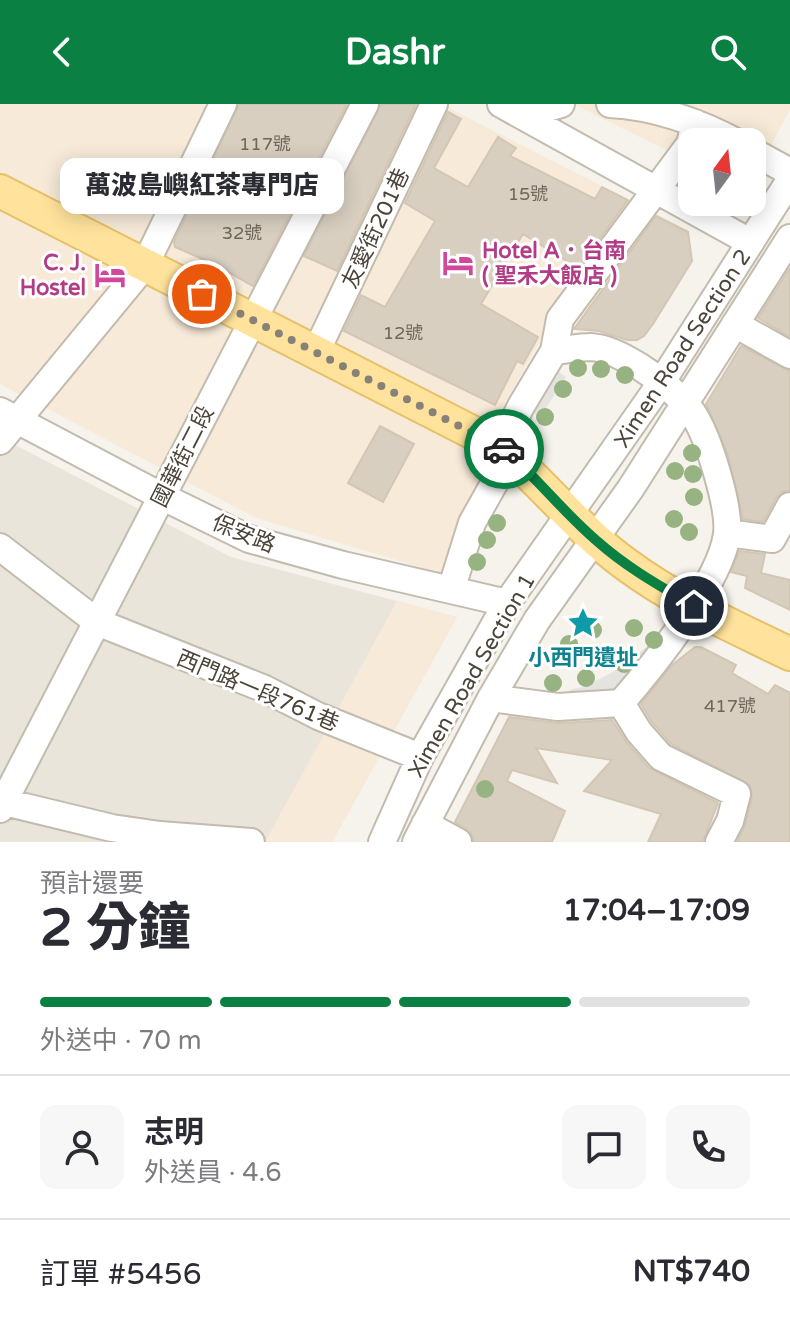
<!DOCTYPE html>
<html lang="zh-TW">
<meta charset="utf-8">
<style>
body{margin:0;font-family:"Varela Round","Noto Sans TC",sans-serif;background:#f7f7f7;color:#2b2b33;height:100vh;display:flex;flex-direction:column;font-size:30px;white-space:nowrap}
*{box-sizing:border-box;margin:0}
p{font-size:26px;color:#7c7c81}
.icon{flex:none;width:44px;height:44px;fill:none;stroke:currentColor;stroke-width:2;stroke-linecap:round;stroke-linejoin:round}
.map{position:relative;height:738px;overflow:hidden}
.drawer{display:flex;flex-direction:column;background:#fff;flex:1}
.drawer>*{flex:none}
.needle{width:52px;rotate:15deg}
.fabs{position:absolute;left:678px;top:24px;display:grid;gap:16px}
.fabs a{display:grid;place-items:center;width:88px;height:88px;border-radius:16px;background:#fff;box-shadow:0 4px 20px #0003;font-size:40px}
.pin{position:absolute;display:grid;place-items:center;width:68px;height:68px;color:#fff;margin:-34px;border:4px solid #fff;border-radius:50%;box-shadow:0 2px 8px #0007}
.courier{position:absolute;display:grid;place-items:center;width:80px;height:80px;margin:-40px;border:6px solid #0b8043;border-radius:50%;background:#fff;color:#222;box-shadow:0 2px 10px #0007}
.bubble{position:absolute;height:56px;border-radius:16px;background:#fff;box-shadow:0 4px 20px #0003;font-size:26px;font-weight:800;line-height:56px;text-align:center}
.head em{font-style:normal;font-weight:800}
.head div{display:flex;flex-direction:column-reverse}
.head{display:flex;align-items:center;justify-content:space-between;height:136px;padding:0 40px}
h1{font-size:52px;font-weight:800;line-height:60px}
.bar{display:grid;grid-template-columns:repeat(4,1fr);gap:12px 8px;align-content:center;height:96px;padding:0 40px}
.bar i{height:10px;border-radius:6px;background:#e1e1e2}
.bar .active{background:#0b8043}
.bar p{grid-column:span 4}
.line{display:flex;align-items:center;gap:20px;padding:0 40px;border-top:2px solid #e1e1e2}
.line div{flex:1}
.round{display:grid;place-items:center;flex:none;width:84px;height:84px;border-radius:16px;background:#f7f7f7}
header{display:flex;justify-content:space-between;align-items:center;height:104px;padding:0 40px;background:#0b8043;color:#fff;font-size:36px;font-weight:800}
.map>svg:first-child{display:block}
.residential{fill:#eae5da}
.commercial{fill:#f7ead8}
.parking{fill:#e5e3e0}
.building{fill:#d8cfc1;stroke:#d3c7b4;stroke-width:2}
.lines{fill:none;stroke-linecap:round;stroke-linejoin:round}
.minor-casing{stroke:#c2bbae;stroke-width:30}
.major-casing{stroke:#e6c16a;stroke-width:36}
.minor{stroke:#fff;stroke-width:26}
.major{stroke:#ffe39c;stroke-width:32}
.tree{fill:#97b381}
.done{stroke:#878178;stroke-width:8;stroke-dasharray:0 14.4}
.route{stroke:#0b8043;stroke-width:10}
.labels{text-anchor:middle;stroke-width:6;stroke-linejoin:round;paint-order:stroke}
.number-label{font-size:18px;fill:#6e675b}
.street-label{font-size:22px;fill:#4b4439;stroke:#fff}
.hotel-label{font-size:22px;font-weight:bold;fill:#b23c85;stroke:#fff;text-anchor:start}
.culture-label{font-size:22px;font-weight:bold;fill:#0d838f;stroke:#fff}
</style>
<header><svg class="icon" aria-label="back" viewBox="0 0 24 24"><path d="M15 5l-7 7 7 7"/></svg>Dashr<svg class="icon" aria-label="search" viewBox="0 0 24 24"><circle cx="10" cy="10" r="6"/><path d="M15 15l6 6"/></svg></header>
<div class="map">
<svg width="790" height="738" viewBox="0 0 790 738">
<rect width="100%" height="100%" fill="#f6f3ec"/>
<path class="residential" d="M0 333 231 453 457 513 332 738H0Z"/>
<path class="commercial" d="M0 0H441L688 126 692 157 647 228 560 201 505 299 482 373 458 420 443 470 256 414 0 280Z
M573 0H790V5L763 57 752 64V38H692V59Z
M397 497 457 513 332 738H265Z"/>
<path class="parking" d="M553 264 566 273 540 313 528 305Z
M651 540 659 547 615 591 582 595 569 586 586 582 611 569Z"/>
<path class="building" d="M239 0H347L253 182 216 161 175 143 174 138Z
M381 0H416L337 167 304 152Z
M448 8 461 15 434 64 468 83 498 33 516 44 510 52 595 95 602 83 628 96 578 164 523 130 481 200 538 233 523 260 517 257 495 301 344 227 361 191 385 203 435 117 405 99Z
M656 112 688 128 692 157 653 220 644 232 637 236H627L599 227 574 225Z
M790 164V233L758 214Z
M741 242 790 267V386L782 388 776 394 763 418 743 415 727 348 706 300Z
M380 322 414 340 383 398 348 379Z
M739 447 765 450 761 469 790 476V506L745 484 747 472 731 468Z
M695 543H701L736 561 732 569 768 590 775 581 790 589V738H737L745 721 752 694 750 681 671 640 652 618 641 600 672 561Z
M509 613 559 619 612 616 627 639 649 664 718 699 703 738H648L661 710 584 687 612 656 536 644 557 679 512 666 507 677 565 707 552 738H474L471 729 455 718Z"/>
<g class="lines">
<defs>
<path id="minor" d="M501 0 750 138
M610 0C653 2 699 18 736 38
M523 11 561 0
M752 47 790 68
M735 220 790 251
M554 247 560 215 690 40 695 19
M316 248 434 0
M0 307 161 392 249 435 343 461 507 499
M0 337 145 161 223 0
M727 429 772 435 790 402
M0 443 97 518 265 585 318 612 420 653
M451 486 472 419 510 351
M491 594 558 603 621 599C653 562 721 477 727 430 730 403 709 336 695 313 681 287 620 244 591 243 579 243 566 246 554 247L521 302 501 343
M621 599 639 628 661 653 737 690 730 717 719 738
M0 697 112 724 160 731 251 738
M0 705 365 0
M425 720 458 738
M382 738 420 653 507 499 661 279 790 76
M416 738 491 594 537 516 631 384 790 134"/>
<path id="major" d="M0 87 501 343C544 381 581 428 627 461 677 498 735 523 790 550"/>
</defs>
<use href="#minor" class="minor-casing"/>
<use href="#major" class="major-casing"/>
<use href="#minor" class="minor"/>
<use href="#major" class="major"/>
</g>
<g class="tree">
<circle cx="578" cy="264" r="9"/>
<circle cx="601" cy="265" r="9"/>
<circle cx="625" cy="271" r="9"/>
<circle cx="563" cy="285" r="9"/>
<circle cx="545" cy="313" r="9"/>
<circle cx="692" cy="349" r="9"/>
<circle cx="675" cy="367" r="9"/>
<circle cx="693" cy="370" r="9"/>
<circle cx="694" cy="393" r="9"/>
<circle cx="674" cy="415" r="9"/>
<circle cx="497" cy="419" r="9"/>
<circle cx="689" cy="428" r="9"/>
<circle cx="487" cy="436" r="9"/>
<circle cx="477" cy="458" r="9"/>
<circle cx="634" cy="524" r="9"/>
<circle cx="593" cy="526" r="9"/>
<circle cx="654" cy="536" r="9"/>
<circle cx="569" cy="540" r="9"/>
<circle cx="624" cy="560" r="9"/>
<circle cx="586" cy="574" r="9"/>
<circle cx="553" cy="579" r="9"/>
<circle cx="485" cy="685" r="9"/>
</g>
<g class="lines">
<path class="done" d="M202 190 504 345"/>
<path class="route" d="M504 345C537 374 564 409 597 437 626 463 660 482 694 502"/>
</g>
<defs>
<symbol id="hotel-bare" viewBox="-9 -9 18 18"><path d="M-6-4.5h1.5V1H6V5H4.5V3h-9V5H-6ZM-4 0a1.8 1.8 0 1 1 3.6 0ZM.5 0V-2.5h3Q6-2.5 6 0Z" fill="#d1479c" stroke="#fff" stroke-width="2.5" paint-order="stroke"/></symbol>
<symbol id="sight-bare" viewBox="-9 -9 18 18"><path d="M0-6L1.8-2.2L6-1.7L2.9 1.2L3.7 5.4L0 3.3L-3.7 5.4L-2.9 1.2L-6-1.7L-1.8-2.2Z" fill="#0f9aa8" stroke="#fff" stroke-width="2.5" paint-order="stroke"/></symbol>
</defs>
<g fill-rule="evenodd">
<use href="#hotel-bare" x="436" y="137" width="44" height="44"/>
<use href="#hotel-bare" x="88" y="149" width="44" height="44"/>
<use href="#sight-bare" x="561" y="497" width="44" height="44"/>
</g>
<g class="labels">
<g class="number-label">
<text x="265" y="46">117號</text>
<text x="528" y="96">15號</text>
<text x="242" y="135">32號</text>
<text x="403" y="235">12號</text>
<text x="730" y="608">417號</text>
</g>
<g class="street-label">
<text transform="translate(375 124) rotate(-65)" y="8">友愛街201巷</text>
<text transform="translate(682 244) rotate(-57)" y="8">Ximen Road Section 2</text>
<text transform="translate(182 352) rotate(-63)" y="8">國華街二段</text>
<text transform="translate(244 429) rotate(22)" y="8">保安路</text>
<text transform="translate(471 571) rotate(-60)" y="8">Ximen Road Section 1</text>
<text transform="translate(258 586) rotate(23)" y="8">西門路一段761巷</text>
</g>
<g class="hotel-label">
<text x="482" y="154">Hotel A．台南<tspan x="482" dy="25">( 聖禾大飯店 )</tspan></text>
<text x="86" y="166" text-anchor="end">C. J.<tspan x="86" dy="25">Hostel</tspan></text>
</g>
<g class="culture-label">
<text x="583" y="561">小西門遺址</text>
</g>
</g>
</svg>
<div class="fabs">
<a><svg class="needle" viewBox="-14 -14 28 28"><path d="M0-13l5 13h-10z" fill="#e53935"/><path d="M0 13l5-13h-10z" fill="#7c7c81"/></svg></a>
</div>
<div class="pin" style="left:202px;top:190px;background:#ea580c"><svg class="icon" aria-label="bag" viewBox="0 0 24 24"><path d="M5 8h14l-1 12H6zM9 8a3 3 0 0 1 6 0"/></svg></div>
<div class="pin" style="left:694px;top:502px;background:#1f2937"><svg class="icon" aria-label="home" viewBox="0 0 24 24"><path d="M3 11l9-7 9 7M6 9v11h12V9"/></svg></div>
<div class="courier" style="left:504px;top:345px"><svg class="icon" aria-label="car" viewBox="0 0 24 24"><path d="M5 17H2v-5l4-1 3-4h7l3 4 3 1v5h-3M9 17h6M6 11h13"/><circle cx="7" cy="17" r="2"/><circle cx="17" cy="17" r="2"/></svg></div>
<div class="bubble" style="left:60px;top:54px;width:284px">萬波島嶼紅茶專門店</div>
</div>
<section class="drawer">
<div class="head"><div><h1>2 分鐘</h1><p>預計還要</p></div><em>17:04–17:09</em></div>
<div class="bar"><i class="active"></i><i class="active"></i><i class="active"></i><i></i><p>外送中 · 70 m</p></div>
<div class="line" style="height:144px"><a class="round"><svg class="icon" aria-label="person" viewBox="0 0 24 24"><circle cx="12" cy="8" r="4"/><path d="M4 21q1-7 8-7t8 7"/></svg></a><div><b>志明</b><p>外送員 · 4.6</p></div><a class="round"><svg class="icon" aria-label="chat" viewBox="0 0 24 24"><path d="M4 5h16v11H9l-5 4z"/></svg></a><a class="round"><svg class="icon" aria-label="phone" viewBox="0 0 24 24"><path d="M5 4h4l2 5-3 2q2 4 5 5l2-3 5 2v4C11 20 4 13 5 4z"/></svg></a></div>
<div class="line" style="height:104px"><div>訂單 #5456</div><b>NT$740</b></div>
</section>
